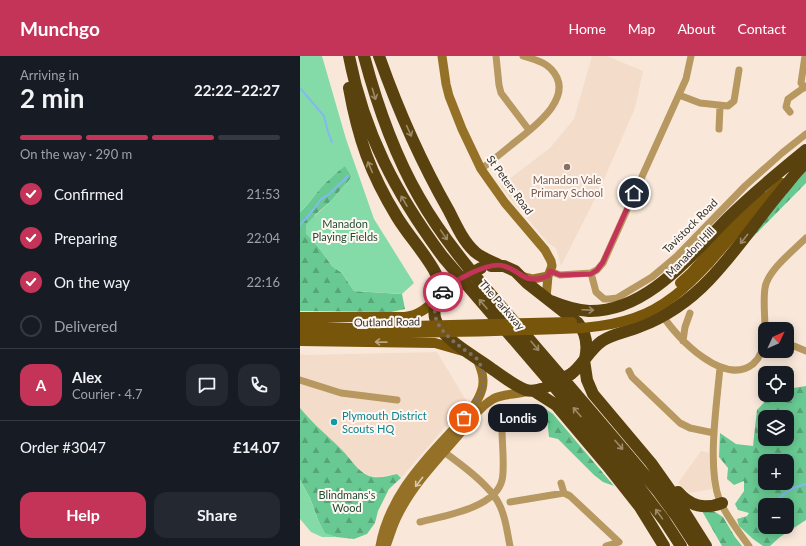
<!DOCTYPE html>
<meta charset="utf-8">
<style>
body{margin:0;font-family:Lato,sans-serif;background:#242831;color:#f1f3f6;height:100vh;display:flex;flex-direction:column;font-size:15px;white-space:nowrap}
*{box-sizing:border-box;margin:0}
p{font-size:13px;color:#9ea1a6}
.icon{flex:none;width:22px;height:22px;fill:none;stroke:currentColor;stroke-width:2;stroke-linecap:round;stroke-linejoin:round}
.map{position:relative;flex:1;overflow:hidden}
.side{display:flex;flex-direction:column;background:#171b24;width:300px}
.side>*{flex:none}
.needle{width:26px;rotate:46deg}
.tools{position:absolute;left:458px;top:266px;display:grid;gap:8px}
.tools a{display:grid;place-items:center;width:36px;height:36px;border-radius:8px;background:#171b24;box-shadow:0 2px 10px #0003;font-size:20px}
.pin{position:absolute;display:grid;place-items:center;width:34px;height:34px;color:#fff;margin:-17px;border:2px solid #fff;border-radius:50%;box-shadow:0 1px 4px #0007}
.courier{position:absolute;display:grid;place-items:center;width:40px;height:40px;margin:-20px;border:3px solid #c43458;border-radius:50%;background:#fff;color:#222;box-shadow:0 1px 5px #0007}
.bubble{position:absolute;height:28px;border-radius:12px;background:#171b24;box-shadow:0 2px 10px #0003;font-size:13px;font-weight:700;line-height:28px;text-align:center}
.summary em{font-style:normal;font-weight:700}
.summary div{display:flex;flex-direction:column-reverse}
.summary{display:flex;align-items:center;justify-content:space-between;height:68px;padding:0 20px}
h1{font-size:26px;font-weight:700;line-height:30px}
.bar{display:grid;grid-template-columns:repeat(4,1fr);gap:6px 4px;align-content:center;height:48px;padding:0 20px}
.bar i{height:5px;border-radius:3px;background:#363941}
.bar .current{background:#c43458}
.bar p{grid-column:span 4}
.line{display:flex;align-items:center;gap:10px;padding:0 20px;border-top:1px solid #363941}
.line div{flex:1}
.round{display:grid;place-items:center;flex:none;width:42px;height:42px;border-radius:12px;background:#242831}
ol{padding:0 20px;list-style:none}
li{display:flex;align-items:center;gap:12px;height:44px}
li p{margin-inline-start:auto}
li .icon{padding:4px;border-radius:50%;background:#c43458;color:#fff;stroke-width:4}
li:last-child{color:#9ea1a6}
li i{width:22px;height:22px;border:2px solid #363941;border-radius:50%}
.action{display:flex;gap:8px;margin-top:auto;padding:8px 20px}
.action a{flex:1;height:46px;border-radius:12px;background:#c43458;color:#fff;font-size:16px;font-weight:700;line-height:46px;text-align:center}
.action a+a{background:#242831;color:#f1f3f6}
header{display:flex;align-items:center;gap:24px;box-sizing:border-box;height:56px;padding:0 20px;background:#c43458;color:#fff}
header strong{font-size:19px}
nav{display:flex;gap:22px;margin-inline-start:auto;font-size:14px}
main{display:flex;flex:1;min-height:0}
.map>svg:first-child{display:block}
.built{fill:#f3dcc9}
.forest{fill:url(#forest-firs);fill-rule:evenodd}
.park{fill:#84dba7}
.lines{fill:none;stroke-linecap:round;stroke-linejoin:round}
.stream{stroke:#83b8f1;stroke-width:2}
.street{stroke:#b79860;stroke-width:7}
.secondary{stroke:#957127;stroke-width:9}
.primary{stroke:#77560c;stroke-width:10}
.highway{stroke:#5a420e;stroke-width:12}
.primary-bridge{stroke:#77560c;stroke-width:10}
.highway-bridge{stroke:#5a420e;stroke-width:12}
.oneway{stroke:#9c8a69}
.oneway2{stroke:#baa67f}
.oneway3{stroke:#d9c8ab}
.done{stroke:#7b7169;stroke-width:4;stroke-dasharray:0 7.2}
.route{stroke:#c43458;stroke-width:5}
.education-dot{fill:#8d6e63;stroke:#fef7f2;stroke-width:1.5}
.culture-dot{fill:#0f9aa8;stroke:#fef7f2;stroke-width:1.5}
.labels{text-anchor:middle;stroke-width:4;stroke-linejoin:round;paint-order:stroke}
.education-label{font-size:11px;fill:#785e54;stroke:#fef7f2}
.street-label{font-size:11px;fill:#37312c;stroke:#fef7f2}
.park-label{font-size:11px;fill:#234c34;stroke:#fef7f2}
.culture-label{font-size:11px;fill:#0d838f;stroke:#fef7f2;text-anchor:start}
</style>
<header>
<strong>Munchgo</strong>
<nav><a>Home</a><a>Map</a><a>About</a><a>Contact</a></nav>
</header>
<main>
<section class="side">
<div class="summary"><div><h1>2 min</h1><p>Arriving in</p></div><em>22:22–22:27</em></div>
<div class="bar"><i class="current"></i><i class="current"></i><i class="current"></i><i></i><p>On the way · 290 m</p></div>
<ol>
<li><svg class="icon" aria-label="check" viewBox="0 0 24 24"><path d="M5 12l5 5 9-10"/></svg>Confirmed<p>21:53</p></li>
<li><svg class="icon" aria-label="check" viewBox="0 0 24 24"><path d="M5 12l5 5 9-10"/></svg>Preparing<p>22:04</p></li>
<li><svg class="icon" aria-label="check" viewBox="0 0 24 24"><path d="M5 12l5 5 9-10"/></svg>On the way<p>22:16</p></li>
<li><i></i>Delivered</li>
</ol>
<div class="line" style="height:72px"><b class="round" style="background:#c43458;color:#fff">A</b><div><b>Alex</b><p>Courier · 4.7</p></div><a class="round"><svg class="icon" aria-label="chat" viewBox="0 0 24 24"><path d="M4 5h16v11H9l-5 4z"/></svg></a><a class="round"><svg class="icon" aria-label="phone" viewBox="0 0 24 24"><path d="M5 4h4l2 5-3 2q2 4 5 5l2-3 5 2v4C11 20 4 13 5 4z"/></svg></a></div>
<div class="line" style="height:52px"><div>Order #3047</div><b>£14.07</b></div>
<div class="action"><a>Help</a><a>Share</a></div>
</section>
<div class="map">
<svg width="506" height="490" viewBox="0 0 506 490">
<defs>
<pattern id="forest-firs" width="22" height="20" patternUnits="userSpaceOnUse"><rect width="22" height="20" fill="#68ca92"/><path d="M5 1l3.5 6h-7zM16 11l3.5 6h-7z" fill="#56a577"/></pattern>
</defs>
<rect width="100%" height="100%" fill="#f9e8da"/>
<path class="built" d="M292 0H307L343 15 335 52 299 135 261 210 256 192 248 187 200 130 250 92 274 63Z
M137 296 167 346 101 422 97 418 80 421 70 420 57 412 43 395 15 370 0 352V298L6 299Z
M401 395 409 397 412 433 390 437 378 427Z"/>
<path class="forest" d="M45 109 52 121 31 145 15 159 6 177 20 193 32 210 42 217 54 235 102 238 105 253 91 256 0 255V156C7 150 11 144 17 136 25 126 35 118 45 109Z
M506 112V127L448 186Z
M506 330V464L480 481 470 490H463L453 483 439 470 437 463 447 460 449 457 438 454 435 448 444 435V425L434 429 427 423 428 412 419 401 420 377 436 388 453 390 457 354 471 339H487V333ZM465 361H487V383H465ZM465 405H487V427H465ZM465 449H487V471H465Z
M241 350 253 358 314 430 303 426 294 419 258 383 249 381 247 363 234 351Z
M0 352C13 368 28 380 42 394 51 403 57 415 69 420 78 423 88 420 97 418L101 422 89 433 78 455 75 467 67 478 54 483 36 481 25 478 18 464 10 442 0 424Z
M412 454 423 461 435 481 442 490H422L402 455Z"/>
<path class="park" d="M0 0H22L46 83 74 163 114 227 102 238 54 235 42 217 32 210 20 193 6 177V168L31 145 52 121 45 110C35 118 25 126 17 137 11 144 7 150 0 156Z
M0 424 10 442 18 464 25 477 36 481H22L11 476 0 463Z"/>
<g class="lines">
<path class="stream" d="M0 32 24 60 28 76 32 86
M0 169 14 153 21 143 28 139 48 120
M471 449C482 439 491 431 506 428
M464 462 465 460"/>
<path class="street" d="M196 0 199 29 201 37 229 74
M504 32 501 27 505 0
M379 39 400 47 428 50 434 45 439 14
M490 56 486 51 488 43 506 30
M419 73 420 50
M181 113C192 105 204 95 215 86 234 71 277 40 251 13 244 5 232 3 223 0
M250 215 260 219 291 217 297 214 303 207 386 23 391 0
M291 217 296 236 304 243H309L317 242 352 221 377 200 445 130 482 97 506 78
M363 260C377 282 424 331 453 308 461 301 464 291 465 280
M465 273C465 260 463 245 465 232 467 215 494 194 506 182
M383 285 385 271 390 257
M487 290H494L506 295
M420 311C417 347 407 409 419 443 424 456 440 478 449 490
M329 315 332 321 380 367 390 372 414 377
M0 324 41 337 97 344
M140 393C158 406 190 429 199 448 206 461 207 476 210 490
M261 427 264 437
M210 446 264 437 270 440 319 486 306 490
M120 466C143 460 196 452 202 424 205 413 202 387 202 374"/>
<path class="secondary" d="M142 0 146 28 149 40 162 73 181 113 205 147 245 194 251 205 252 210 248 220 246 242
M221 220 233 223 248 220
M80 490C88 445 118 411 148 379 160 366 177 351 182 333 185 322 181 313 177 303
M86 490C90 480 93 468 98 459 113 429 136 405 157 381 168 368 178 352 193 343 204 337 217 339 228 335"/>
<path class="primary" d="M409 207 460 148 482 127
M380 227 391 217 460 138
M0 261H105C119 259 127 252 137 243
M0 270 52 272
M0 278H48
M0 285 135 287 163 295"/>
<path class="highway" d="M49 0C64 77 96 138 143 201L329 418 364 464 381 490
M64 0C77 49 93 96 119 141 145 187 181 227 216 268 263 323 311 378 357 434L377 461 396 490
M79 0C98 54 121 106 149 155 156 169 163 185 175 196 182 202 191 205 199 209
M49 32C58 82 70 117 97 161 108 179 123 195 134 214L138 222 137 242
M191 210H204L215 215 227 227 278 267C287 278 288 290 285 303
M143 236C136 244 132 254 136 265 144 285 175 300 192 313 203 320 214 330 226 334 232 336 236 334 242 333
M251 245C263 250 275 254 289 255 347 256 391 199 428 162 453 137 479 116 506 94
M284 304 287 324 293 338 351 407 375 441 406 490
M271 318C283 309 289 294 302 285 313 278 327 276 339 271 365 261 390 244 409 224 436 196 457 164 482 134 490 125 497 114 506 107
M234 335 256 349 310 413 340 451 364 490
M378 436C390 450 404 454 422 447"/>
<path class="primary-bridge" d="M72 271 272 266
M50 278C108 277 166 276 223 274 260 273 299 274 334 262 364 252 388 230 409 207"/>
<path class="highway-bridge" d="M149 230 181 212
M246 331 271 318"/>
</g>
<defs><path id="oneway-shaft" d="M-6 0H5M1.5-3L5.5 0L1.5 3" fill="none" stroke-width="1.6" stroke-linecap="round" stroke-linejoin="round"/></defs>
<g class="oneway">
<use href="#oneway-shaft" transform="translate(74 38) rotate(73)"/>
<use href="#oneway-shaft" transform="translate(109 75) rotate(66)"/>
<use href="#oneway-shaft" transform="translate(70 111) rotate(-113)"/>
<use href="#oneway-shaft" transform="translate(104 145) rotate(-120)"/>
<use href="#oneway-shaft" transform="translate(144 179) rotate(55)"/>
<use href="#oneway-shaft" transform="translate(444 183) rotate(128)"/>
<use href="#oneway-shaft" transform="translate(183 248) rotate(-131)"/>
<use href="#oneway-shaft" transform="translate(288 254) rotate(2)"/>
<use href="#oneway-shaft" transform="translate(235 290) rotate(50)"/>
<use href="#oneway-shaft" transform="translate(277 356) rotate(-131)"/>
<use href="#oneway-shaft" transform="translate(319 389) rotate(49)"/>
<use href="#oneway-shaft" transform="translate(359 458) rotate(-126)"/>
</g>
<use class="oneway2" href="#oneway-shaft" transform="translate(81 286) rotate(-179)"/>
<use class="oneway3" href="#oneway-shaft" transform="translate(119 426) rotate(128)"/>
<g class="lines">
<path class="done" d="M143 236C122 262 146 280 166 295 170 297 175 301 178 304 191 328 178 344 164 362"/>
<path class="route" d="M143 236C152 225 189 205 204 210 224 216 222 229 248 220L250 215 260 219 291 218 297 214 303 206 334 137"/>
</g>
<circle class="education-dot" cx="267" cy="111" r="4"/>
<circle class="culture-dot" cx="34" cy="366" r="4"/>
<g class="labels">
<g class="education-label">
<text x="267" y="128">Manadon Vale<tspan x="267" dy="13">Primary School</tspan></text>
</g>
<g class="street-label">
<text transform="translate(210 129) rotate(54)" y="4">St Peters Road</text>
<text transform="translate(390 170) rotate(-45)" y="4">Tavistock Road</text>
<text transform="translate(390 196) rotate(-46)" y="4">Manadon Hill</text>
<text transform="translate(202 249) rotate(49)" y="4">The Parkway</text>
<text transform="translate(87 266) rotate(-1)" y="4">Outland Road</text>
</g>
<g class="park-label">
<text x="45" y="172">Manadon<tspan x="45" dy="13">Playing Fields</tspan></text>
<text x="47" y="443">Blindmans's<tspan x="47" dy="13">Wood</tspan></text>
</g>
<g class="culture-label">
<text x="42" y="364">Plymouth District<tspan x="42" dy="13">Scouts HQ</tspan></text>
</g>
</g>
</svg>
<div class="tools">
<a><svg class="needle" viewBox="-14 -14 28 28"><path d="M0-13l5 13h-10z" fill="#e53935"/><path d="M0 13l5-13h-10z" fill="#9ea1a6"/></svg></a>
<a><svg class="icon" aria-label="locate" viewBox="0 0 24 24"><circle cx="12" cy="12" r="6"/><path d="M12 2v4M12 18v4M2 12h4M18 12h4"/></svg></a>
<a><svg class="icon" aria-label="layers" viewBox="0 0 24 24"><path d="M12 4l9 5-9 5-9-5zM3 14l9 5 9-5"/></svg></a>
<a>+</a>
<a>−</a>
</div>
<div class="pin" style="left:164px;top:362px;background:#ea580c"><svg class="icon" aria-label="bag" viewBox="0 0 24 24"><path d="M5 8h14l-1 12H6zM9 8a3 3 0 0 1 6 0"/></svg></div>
<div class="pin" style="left:334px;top:137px;background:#1f2937"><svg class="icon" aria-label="home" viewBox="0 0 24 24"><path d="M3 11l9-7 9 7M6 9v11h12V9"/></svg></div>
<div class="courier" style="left:143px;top:236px"><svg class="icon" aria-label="car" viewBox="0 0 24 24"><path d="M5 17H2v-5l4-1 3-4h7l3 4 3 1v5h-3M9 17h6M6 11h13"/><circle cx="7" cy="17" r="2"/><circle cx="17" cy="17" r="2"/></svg></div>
<div class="bubble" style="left:188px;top:348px;width:60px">Londis</div>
</div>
</main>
